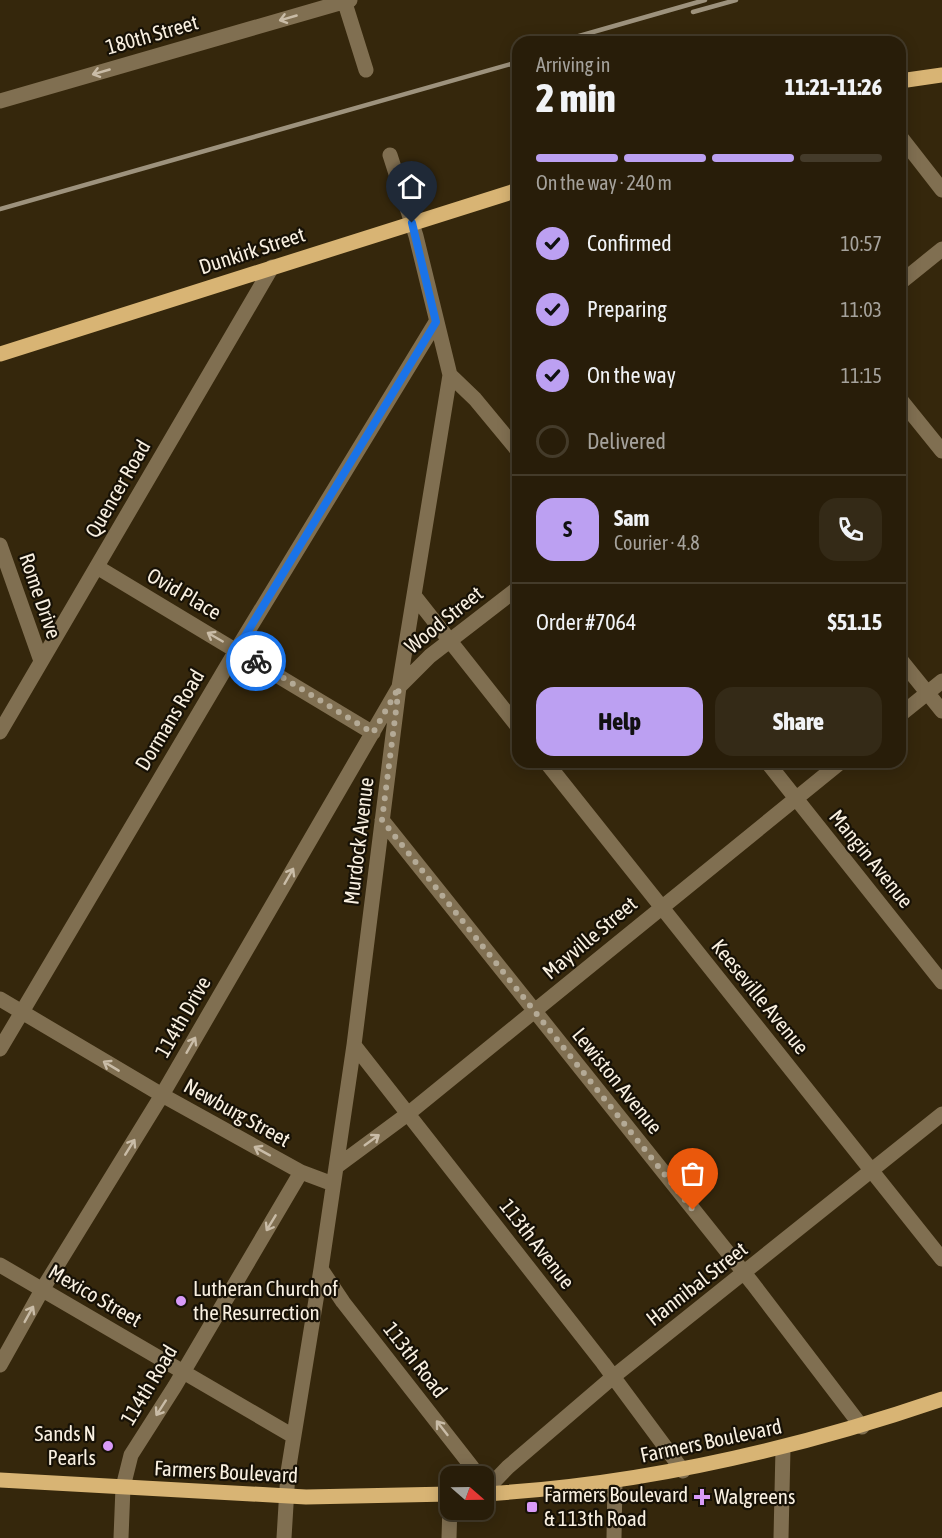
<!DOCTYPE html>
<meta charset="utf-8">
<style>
body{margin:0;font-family:"Asap Condensed",sans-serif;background:#342a17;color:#f1f3f6;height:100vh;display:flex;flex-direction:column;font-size:22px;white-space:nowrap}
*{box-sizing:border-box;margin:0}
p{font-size:20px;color:#a5a29c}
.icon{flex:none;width:33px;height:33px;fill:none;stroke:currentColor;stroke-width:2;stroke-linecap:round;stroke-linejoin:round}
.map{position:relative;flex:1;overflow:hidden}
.panel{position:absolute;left:512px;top:36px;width:394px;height:732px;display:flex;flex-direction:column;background:#281d09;border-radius:18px;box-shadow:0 3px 15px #0003,0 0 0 2px #443b2a}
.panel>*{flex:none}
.needle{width:39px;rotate:110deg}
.fabs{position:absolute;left:440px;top:1466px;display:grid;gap:12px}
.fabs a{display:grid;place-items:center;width:54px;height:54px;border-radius:12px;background:#281d09;box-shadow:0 3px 15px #0003,0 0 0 2px #443b2a;font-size:30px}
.pin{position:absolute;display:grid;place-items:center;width:51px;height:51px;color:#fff;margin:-62px -26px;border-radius:50% 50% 50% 0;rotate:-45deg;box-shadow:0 0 6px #0007}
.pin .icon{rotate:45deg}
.courier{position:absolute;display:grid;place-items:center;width:60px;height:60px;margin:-30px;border:4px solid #1a73e8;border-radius:50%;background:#fff;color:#222;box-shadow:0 2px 8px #0007}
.head em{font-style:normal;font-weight:800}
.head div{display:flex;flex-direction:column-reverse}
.head{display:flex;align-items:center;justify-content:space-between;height:102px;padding:0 24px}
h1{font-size:39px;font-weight:800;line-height:45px}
.bar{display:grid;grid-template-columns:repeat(4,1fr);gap:9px 6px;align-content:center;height:72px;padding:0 24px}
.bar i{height:8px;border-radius:4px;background:#443b2a}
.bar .current{background:#bca0f2}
.bar p{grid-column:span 4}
.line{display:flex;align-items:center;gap:15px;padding:0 24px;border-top:2px solid #443b2a}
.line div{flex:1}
.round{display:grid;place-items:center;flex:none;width:63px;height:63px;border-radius:18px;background:#342a17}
ol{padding:0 24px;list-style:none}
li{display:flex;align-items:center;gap:18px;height:66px}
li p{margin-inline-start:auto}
li .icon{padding:6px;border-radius:50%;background:#bca0f2;color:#111;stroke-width:4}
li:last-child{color:#a5a29c}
li i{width:33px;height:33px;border:3px solid #443b2a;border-radius:50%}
.primary-button{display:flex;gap:12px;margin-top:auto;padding:12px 24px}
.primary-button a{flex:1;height:69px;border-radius:18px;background:#bca0f2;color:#111;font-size:24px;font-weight:800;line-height:69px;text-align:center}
.primary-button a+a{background:#342a17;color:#f1f3f6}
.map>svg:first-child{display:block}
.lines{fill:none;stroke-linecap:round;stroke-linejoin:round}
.minor{stroke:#806f51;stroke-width:15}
.major{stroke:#d8b474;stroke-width:15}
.rail{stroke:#9d927d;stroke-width:4.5}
.oneway{stroke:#c9bca7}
.done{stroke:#b4aa96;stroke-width:6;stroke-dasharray:0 10.8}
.route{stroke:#1a73e8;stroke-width:8}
.poi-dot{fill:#d89af8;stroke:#171106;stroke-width:2}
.labels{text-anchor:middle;stroke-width:4.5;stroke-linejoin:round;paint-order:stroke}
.street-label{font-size:21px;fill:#f9f0e1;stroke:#171106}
.poi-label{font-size:21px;fill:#f9f0e1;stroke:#171106;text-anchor:start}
</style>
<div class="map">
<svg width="942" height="1538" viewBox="0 0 942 1538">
<rect width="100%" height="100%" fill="#35270c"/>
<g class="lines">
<path class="minor" d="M344 0 366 70
M0 101 350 0
M900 136 942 190
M900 283 942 249
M450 375 475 399 518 451
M900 399 942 451
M0 545 41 661
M97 567 373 733
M416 598 518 727
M900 659 942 711
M900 715 942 681
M0 732 272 267
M546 762 942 1259
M767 762 942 982
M382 820 753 1284 862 1427
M0 999 162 1095 301 1172 333 1184
M354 1045 603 1363 683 1471
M0 1049 237 649 436 322
M336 1167 409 1113 841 762
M0 1265 293 1436
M321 1269 343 1302 472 1467 476 1476
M0 1365 42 1290 162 1095 399 687 430 656 518 588
M483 1493 508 1467 613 1377 942 1114
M121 1538 123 1487 131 1455 175 1386 301 1172
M284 1538 288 1472 321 1269 354 1045 399 687 450 375 416 236 390 155
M449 1538 450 1504
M614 1538 615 1481
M781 1538 783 1448"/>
<path class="major" d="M900 81 942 75
M0 354 518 190
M0 1480 306 1497 450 1494
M483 1494C641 1485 793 1450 942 1399"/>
<path class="rail" d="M693 12 736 0
M558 42 705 0
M0 209 518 62"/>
</g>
<defs><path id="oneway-shaft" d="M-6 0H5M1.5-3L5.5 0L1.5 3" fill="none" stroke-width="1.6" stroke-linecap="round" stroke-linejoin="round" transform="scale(1.5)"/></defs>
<g class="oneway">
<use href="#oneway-shaft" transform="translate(288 18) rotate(164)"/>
<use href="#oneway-shaft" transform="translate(101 72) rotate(164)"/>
<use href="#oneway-shaft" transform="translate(215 637) rotate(-150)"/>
<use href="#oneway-shaft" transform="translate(289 876) rotate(-60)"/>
<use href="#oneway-shaft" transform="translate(191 1045) rotate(-60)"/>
<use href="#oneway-shaft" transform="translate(111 1066) rotate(-149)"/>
<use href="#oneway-shaft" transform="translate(372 1140) rotate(-36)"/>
<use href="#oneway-shaft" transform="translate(130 1147) rotate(-58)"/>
<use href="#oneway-shaft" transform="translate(262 1151) rotate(-151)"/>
<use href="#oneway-shaft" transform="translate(271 1223) rotate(121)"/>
<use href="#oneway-shaft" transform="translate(29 1314) rotate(-61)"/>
<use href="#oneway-shaft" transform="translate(161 1408) rotate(123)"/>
<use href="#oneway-shaft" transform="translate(442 1428) rotate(-128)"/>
</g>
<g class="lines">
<path class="done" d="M256 661 373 733 399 687 382 820 693 1210"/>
<path class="route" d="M256 661 237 649 436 322 412 223"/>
</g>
<g class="poi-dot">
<circle cx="181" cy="1301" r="6"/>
<circle cx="108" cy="1446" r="6"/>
<path d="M699 1488h6v6h6v6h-6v6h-6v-6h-6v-6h6z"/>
<rect x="526" y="1501" width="12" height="12" rx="3"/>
</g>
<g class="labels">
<g class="street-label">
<text transform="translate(152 35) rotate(-16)" y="7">180th Street</text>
<text transform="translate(252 251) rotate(-18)" y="7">Dunkirk Street</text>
<text transform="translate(118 489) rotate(-60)" y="7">Quencer Road</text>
<text transform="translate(184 594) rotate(30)" y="7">Ovid Place</text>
<text transform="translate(40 596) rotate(71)" y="7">Rome Drive</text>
<text transform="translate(444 620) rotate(-39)" y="7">Wood Street</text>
<text transform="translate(170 720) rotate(-59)" y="7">Dormans Road</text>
<text transform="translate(359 841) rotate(-83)" y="7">Murdock Avenue</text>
<text transform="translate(871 859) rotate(51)" y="7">Mangin Avenue</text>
<text transform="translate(590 938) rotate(-40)" y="7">Mayville Street</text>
<text transform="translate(760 997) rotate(51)" y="7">Keeseville Avenue</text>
<text transform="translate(183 1017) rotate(-60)" y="7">114th Drive</text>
<text transform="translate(617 1081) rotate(51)" y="7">Lewiston Avenue</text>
<text transform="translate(237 1113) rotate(29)" y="7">Newburg Street</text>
<text transform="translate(537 1244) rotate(52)" y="7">113th Avenue</text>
<text transform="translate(697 1284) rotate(-38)" y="7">Hannibal Street</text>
<text transform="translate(95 1296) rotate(30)" y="7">Mexico Street</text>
<text transform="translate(415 1360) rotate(52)" y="7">113th Road</text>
<text transform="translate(149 1385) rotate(-59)" y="7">114th Road</text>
<text transform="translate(711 1441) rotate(-12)" y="7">Farmers Boulevard</text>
<text transform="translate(226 1472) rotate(3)" y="7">Farmers Boulevard</text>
</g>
<g class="poi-label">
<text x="193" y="1296">Lutheran Church of<tspan x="193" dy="24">the Resurrection</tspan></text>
<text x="96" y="1441" text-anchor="end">Sands N<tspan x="96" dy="24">Pearls</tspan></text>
<text x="544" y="1502">Farmers Boulevard<tspan x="544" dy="24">&amp; 113th Road</tspan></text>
<text x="714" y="1504">Walgreens</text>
</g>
</g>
</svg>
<div class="fabs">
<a><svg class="needle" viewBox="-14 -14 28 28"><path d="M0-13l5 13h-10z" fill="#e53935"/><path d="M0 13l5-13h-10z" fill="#a5a29c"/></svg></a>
</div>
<div class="pin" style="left:693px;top:1210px;background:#ea580c"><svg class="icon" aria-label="bag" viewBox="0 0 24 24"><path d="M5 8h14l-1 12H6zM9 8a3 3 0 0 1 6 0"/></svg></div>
<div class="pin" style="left:412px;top:223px;background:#1f2937"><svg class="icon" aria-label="home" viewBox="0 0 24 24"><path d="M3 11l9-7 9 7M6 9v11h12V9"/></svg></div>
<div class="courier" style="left:256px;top:661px"><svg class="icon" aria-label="bike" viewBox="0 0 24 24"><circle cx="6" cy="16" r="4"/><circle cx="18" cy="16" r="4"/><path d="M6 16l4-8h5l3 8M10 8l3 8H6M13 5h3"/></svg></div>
<section class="panel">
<div class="head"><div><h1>2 min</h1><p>Arriving in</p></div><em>11:21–11:26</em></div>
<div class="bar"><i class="current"></i><i class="current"></i><i class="current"></i><i></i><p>On the way · 240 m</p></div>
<ol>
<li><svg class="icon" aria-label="check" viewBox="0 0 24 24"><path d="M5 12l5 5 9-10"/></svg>Confirmed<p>10:57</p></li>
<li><svg class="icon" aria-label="check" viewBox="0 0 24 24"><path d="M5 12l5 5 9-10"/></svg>Preparing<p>11:03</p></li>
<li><svg class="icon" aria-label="check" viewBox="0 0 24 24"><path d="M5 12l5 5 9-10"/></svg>On the way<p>11:15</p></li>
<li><i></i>Delivered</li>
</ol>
<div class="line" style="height:108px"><b class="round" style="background:#bca0f2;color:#111">S</b><div><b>Sam</b><p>Courier · 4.8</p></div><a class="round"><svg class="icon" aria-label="phone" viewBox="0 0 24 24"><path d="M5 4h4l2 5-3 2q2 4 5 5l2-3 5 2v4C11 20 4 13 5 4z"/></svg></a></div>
<div class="line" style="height:78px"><div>Order #7064</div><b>$51.15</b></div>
<div class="primary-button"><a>Help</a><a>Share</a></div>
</section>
</div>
